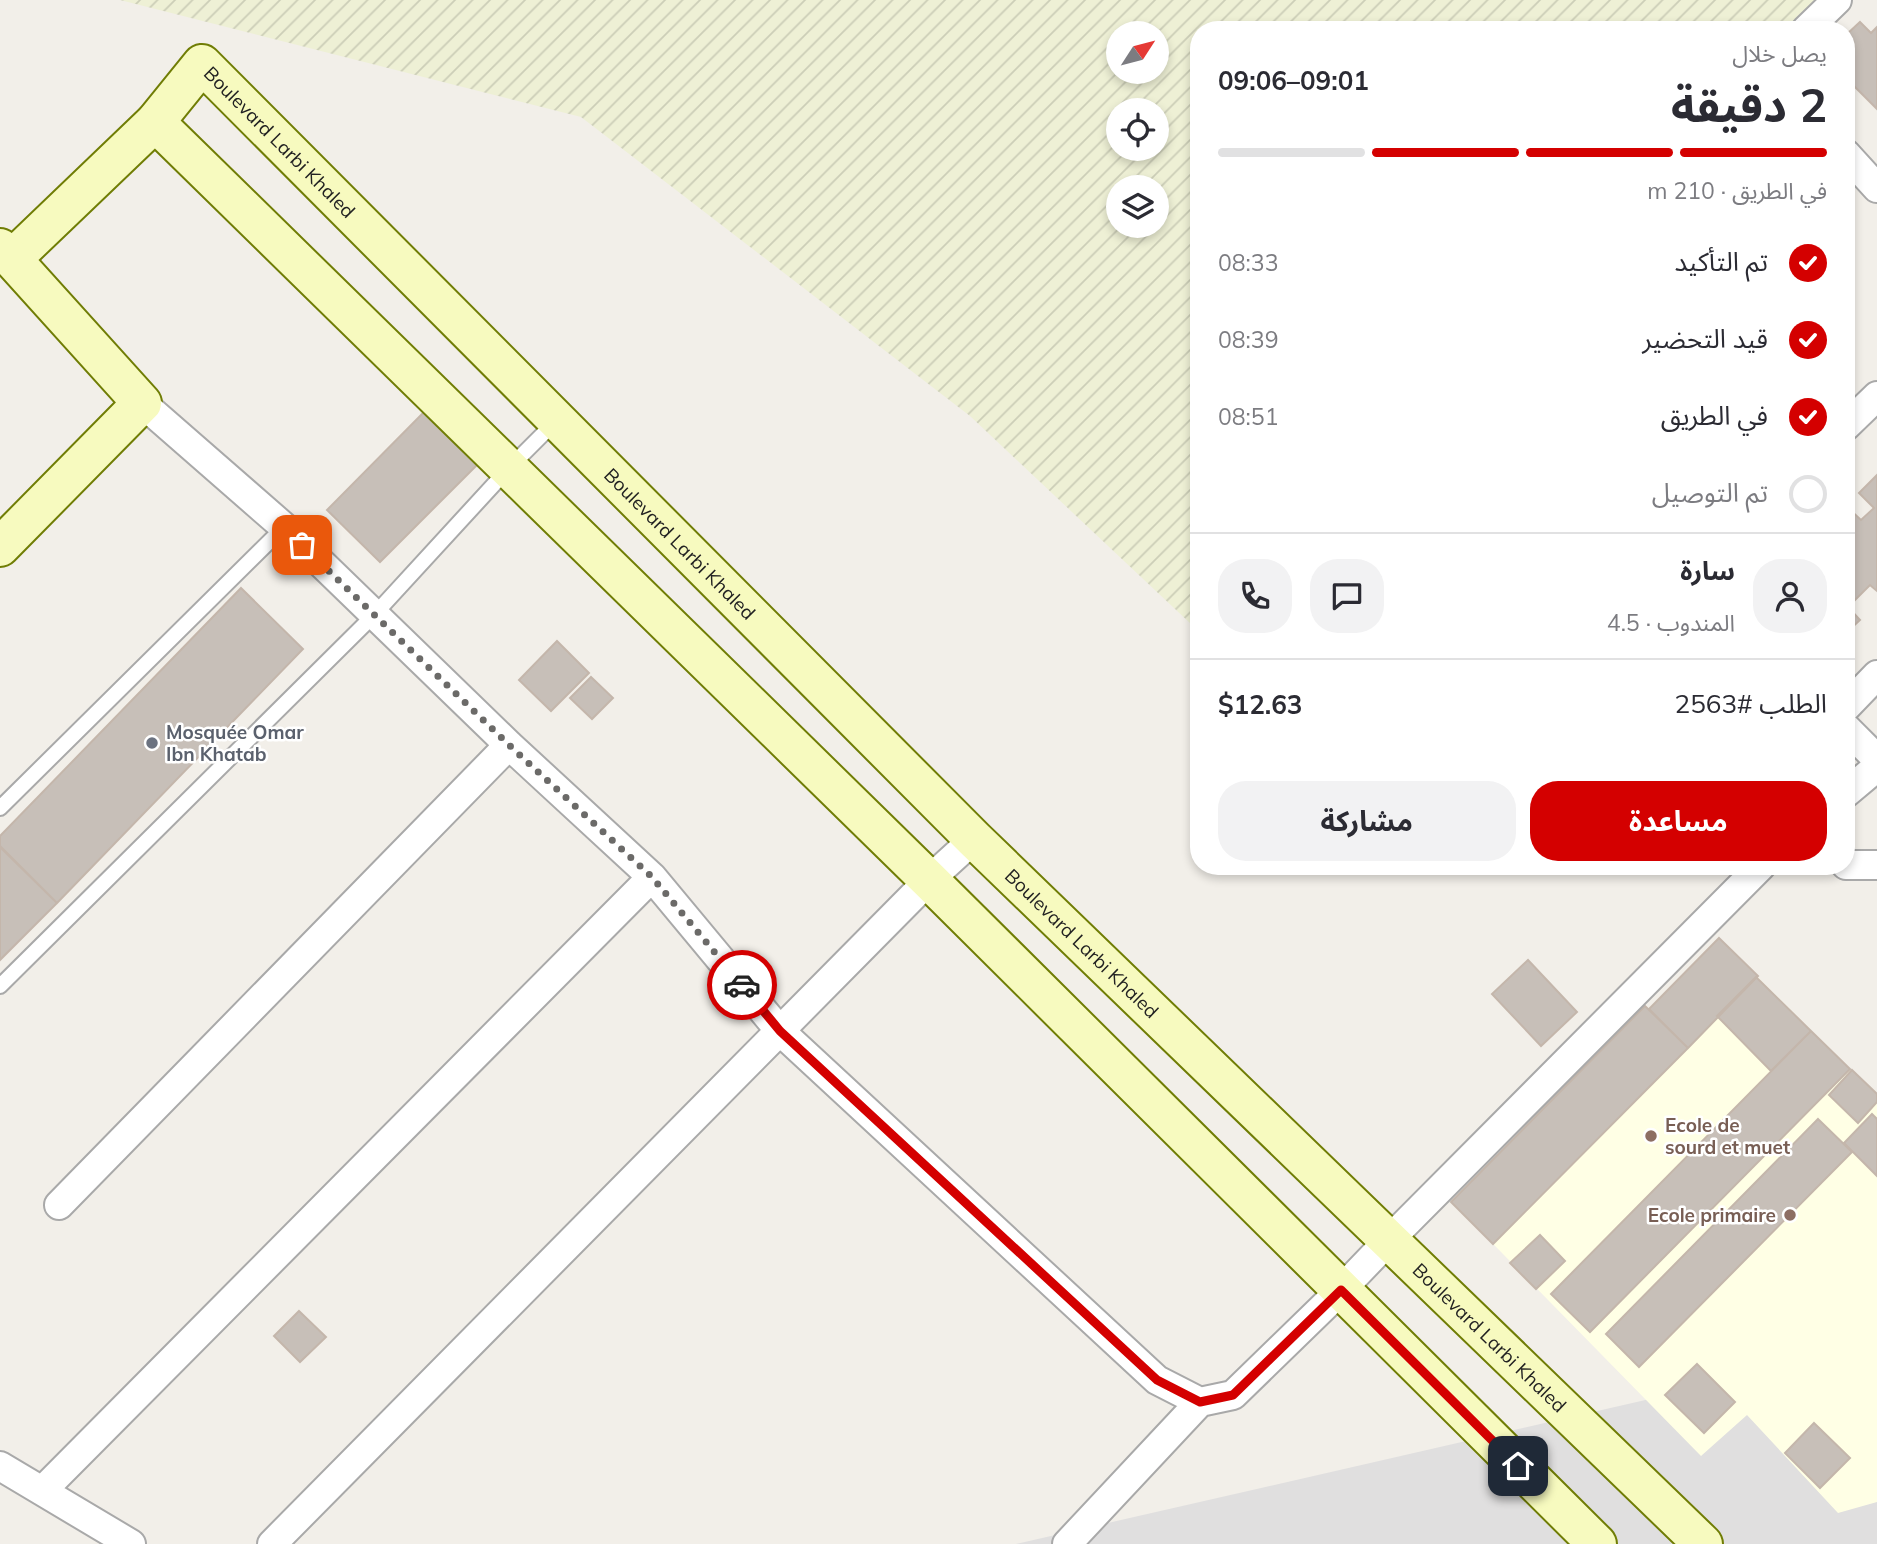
<!DOCTYPE html>
<html lang="ar">
<meta charset="utf-8">
<style>
body{margin:0;font-family:Mulish,"Noto Sans Arabic",sans-serif;background:#f2f2f3;color:#2b2b33;direction:rtl;height:100vh;display:flex;flex-direction:column;font-size:26px;white-space:nowrap}
*{box-sizing:border-box;margin:0}
p{font-size:23px;color:#7c7c81}
.icon{flex:none;width:38px;height:38px;fill:none;stroke:currentColor;stroke-width:2;stroke-linecap:round;stroke-linejoin:round}
.map{position:relative;flex:1;overflow:hidden;direction:ltr}
.panel{position:absolute;left:1190px;top:21px;width:665px;height:854px;display:flex;flex-direction:column;background:#fff;border-radius:28px;box-shadow:0 4px 10px #0003;direction:rtl}
.panel>*{flex:none}
.needle{width:46px;rotate:54deg}
.tools{position:absolute;left:1106px;top:21px;display:grid;gap:14px}
.tools a{display:grid;place-items:center;width:63px;height:63px;border-radius:50%;background:#fff;box-shadow:0 4px 10px #0003;font-size:35px}
.pin{position:absolute;display:grid;place-items:center;width:60px;height:60px;color:#fff;margin:-30px;border-radius:14px;box-shadow:0 4px 10px #0006}
.courier{position:absolute;display:grid;place-items:center;width:70px;height:70px;margin:-35px;border:5px solid #d40000;border-radius:50%;background:#fff;color:#222;box-shadow:0 2px 9px #0007}
.summary em{font-style:normal;font-weight:700}
.summary div{display:flex;flex-direction:column-reverse}
.summary{display:flex;align-items:center;justify-content:space-between;height:119px;padding:0 28px}
h1{font-size:46px;font-weight:700;line-height:52px}
.bar{display:grid;grid-template-columns:repeat(4,1fr);gap:10px 7px;align-content:center;height:84px;padding:0 28px}
.bar i{height:9px;border-radius:5px;background:#e1e1e2}
.bar .active{background:#d40000}
.bar p{grid-column:span 4}
.line{display:flex;align-items:center;gap:18px;padding:0 28px;border-top:2px solid #e1e1e2}
.line div{flex:1}
.round{display:grid;place-items:center;flex:none;width:74px;height:74px;border-radius:28px;background:#f2f2f3}
ol{padding:0 28px;list-style:none}
li{display:flex;align-items:center;gap:21px;height:77px}
li p{margin-inline-start:auto}
li .icon{padding:7px;border-radius:50%;background:#d40000;color:#fff;stroke-width:4}
li:last-child{color:#7c7c81}
li i{width:38px;height:38px;border:4px solid #e1e1e2;border-radius:50%}
.button{display:flex;gap:14px;margin-top:auto;padding:14px 28px}
.button a{flex:1;height:80px;border-radius:28px;background:#d40000;color:#fff;font-size:28px;font-weight:700;line-height:80px;text-align:center}
.button a+a{background:#f2f2f3;color:#2b2b33}
.map>svg:first-child{display:block}
.residential{fill:#e0dfdf}
.education{fill:#ffffe5}
.farmland{fill:url(#farmland-furrows);fill-rule:evenodd}
.building{fill:#c7bfb8;stroke:#c4b6ab;stroke-width:2}
.lines{fill:none;stroke-linecap:round;stroke-linejoin:round}
.lane-casing{stroke:#a9a9a9;stroke-width:18}
.street-casing{stroke:#a9a9a9;stroke-width:32}
.secondary-casing{stroke:#707d05;stroke-width:42}
.lane{stroke:#fff;stroke-width:14}
.street{stroke:#fff;stroke-width:28}
.secondary{stroke:#f7fabf;stroke-width:38}
.done{stroke:#6b6a68;stroke-width:7;stroke-dasharray:0 12.6}
.route{stroke:#d40000;stroke-width:9}
.worship-dot{fill:#6b7280;stroke:#fff;stroke-width:2.5}
.education-dot{fill:#8d6e63;stroke:#fff;stroke-width:2.5}
.labels{text-anchor:middle;stroke-width:5;stroke-linejoin:round;paint-order:stroke}
.street-label{font-size:19px;fill:#222;stroke:#fff}
.worship-label{font-size:19px;font-weight:bold;fill:#5b616d;stroke:#fff;text-anchor:start}
.education-label{font-size:19px;font-weight:bold;fill:#785e54;stroke:#fff;text-anchor:start}
</style>
<div class="map">
<svg width="1877" height="1544" viewBox="0 0 1877 1544">
<defs>
<pattern id="farmland-furrows" width="10" height="10" patternUnits="userSpaceOnUse" patternTransform="scale(1.75)"><rect width="10" height="10" fill="#eef0d5"/><path d="M-1 1l2-2M0 10L10 0M9 11l2-2" fill="none" stroke="#ccceb7"/></pattern>
</defs>
<rect width="100%" height="100%" fill="#f2efe9"/>
<path class="residential" d="M1877 1347V1544H1016Z"/>
<path class="education" d="M1719 938 1877 1097V1502L1838 1513 1747 1415 1701 1456 1453 1203Z"/>
<path class="farmland" d="M120 0H1817L1786 30H1199V617L1192 625 970 416 581 117ZM1118 33H1157V72H1118ZM1118 110H1157V149H1118ZM1118 187H1157V226H1118Z"/>
<path class="building" d="M1860 22 1871 33 1877 27V109L1846 78V35Z
M430 406 483 459 380 562 327 510Z
M1877 475V591L1870 585 1848 607 1860 620 1846 633V506L1861 520 1874 508 1859 493Z
M241 588 303 649 57 903 0 847V836Z
M557 641 589 673 551 711 519 680Z
M591 677 613 698 592 719 570 698Z
M0 846 57 903 0 960Z
M1719 938 1758 976 1688 1048 1649 1009Z
M1528 960 1577 1012 1541 1046 1492 994Z
M1756 977 1811 1031 1771 1071 1717 1016Z
M1645 1006 1688 1048 1493 1244 1451 1202Z
M1811 1031 1850 1069 1590 1332 1551 1294Z
M1852 1070 1877 1094V1102L1858 1123 1829 1095Z
M1872 1114 1877 1119V1176L1844 1143Z
M1818 1119 1852 1152 1639 1367 1606 1334Z
M1540 1235 1565 1261 1536 1289 1510 1263Z
M299 1311 326 1337 300 1362 274 1336Z
M1697 1364 1735 1402 1704 1433 1665 1395Z
M1814 1423 1850 1458 1820 1488 1785 1453Z"/>
<g class="lines">
<defs>
<path id="lane" d="M0 808 284 527
M0 986 374 615 509 468 557 420"/>
<path id="street" d="M1806 30 1837 0
M1846 154 1877 188
M142 403 284 527 509 745 652 877 780 1031 1157 1380 1200 1402 1233 1395 1341 1290 1389 1240 1761 866
M1846 426 1877 396
M1846 707 1877 675
M1846 728 1877 759
M1846 793 1877 767
M1846 865H1877
M59 1205 509 745
M0 1466 131 1544
M42 1491 652 877
M272 1544 929 880 974 839
M1067 1544 1200 1402"/>
<g id="secondary">
<path d="M155 122 929 880 1597 1544"/>
<path id="s1" d="M0 248 12 259 155 122 202 64 974 839 1703 1544"/>
<path d="M0 547 142 403 12 259"/>
</g>
</defs>
<use href="#lane" class="lane-casing"/>
<use href="#street" class="street-casing"/>
<use href="#secondary" class="secondary-casing"/>
<use href="#lane" class="lane"/>
<use href="#street" class="street"/>
<use href="#secondary" class="secondary"/>
</g>
<g class="lines">
<path class="done" d="M302 545 509 745 652 877 742 985"/>
<path class="route" d="M742 985 780 1031 1157 1380 1200 1402 1233 1395 1341 1290 1518 1466"/>
</g>
<circle class="worship-dot" cx="152" cy="743" r="7"/>
<g class="education-dot">
<circle cx="1651" cy="1136" r="7"/>
<circle cx="1790" cy="1215" r="7"/>
</g>
<g class="labels">
<g class="street-label">
<text dy="7" stroke="none"><textPath href="#s1" startOffset="399">Boulevard Larbi Khaled</textPath></text>
<text dy="7" stroke="none"><textPath href="#s1" startOffset="966">Boulevard Larbi Khaled</textPath></text>
<text dy="7" stroke="none"><textPath href="#s1" startOffset="1533">Boulevard Larbi Khaled</textPath></text>
<text dy="7" stroke="none"><textPath href="#s1" startOffset="2100">Boulevard Larbi Khaled</textPath></text>
</g>
<g class="worship-label">
<text x="166" y="739">Mosquée Omar<tspan x="166" dy="22">Ibn Khatab</tspan></text>
</g>
<g class="education-label">
<text x="1665" y="1132">Ecole de<tspan x="1665" dy="22">sourd et muet</tspan></text>
<text x="1776" y="1222" text-anchor="end">Ecole primaire</text>
</g>
</g>
</svg>
<div class="tools">
<a><svg class="needle" viewBox="-14 -14 28 28"><path d="M0-13l5 13h-10z" fill="#e53935"/><path d="M0 13l5-13h-10z" fill="#7c7c81"/></svg></a>
<a><svg class="icon" aria-label="locate" viewBox="0 0 24 24"><circle cx="12" cy="12" r="6"/><path d="M12 2v4M12 18v4M2 12h4M18 12h4"/></svg></a>
<a><svg class="icon" aria-label="layers" viewBox="0 0 24 24"><path d="M12 4l9 5-9 5-9-5zM3 14l9 5 9-5"/></svg></a>
</div>
<div class="pin" style="left:302px;top:545px;background:#ea580c"><svg class="icon" aria-label="bag" viewBox="0 0 24 24"><path d="M5 8h14l-1 12H6zM9 8a3 3 0 0 1 6 0"/></svg></div>
<div class="pin" style="left:1518px;top:1466px;background:#1f2937"><svg class="icon" aria-label="home" viewBox="0 0 24 24"><path d="M3 11l9-7 9 7M6 9v11h12V9"/></svg></div>
<div class="courier" style="left:742px;top:985px"><svg class="icon" aria-label="car" viewBox="0 0 24 24"><path d="M5 17H2v-5l4-1 3-4h7l3 4 3 1v5h-3M9 17h6M6 11h13"/><circle cx="7" cy="17" r="2"/><circle cx="17" cy="17" r="2"/></svg></div>
<section class="panel">
<div class="summary"><div><h1>2 دقيقة</h1><p>يصل خلال</p></div><em>09:01–09:06</em></div>
<div class="bar"><i class="active"></i><i class="active"></i><i class="active"></i><i></i><p>في الطريق · 210 m</p></div>
<ol>
<li><svg class="icon" aria-label="check" viewBox="0 0 24 24"><path d="M5 12l5 5 9-10"/></svg>تم التأكيد<p>08:33</p></li>
<li><svg class="icon" aria-label="check" viewBox="0 0 24 24"><path d="M5 12l5 5 9-10"/></svg>قيد التحضير<p>08:39</p></li>
<li><svg class="icon" aria-label="check" viewBox="0 0 24 24"><path d="M5 12l5 5 9-10"/></svg>في الطريق<p>08:51</p></li>
<li><i></i>تم التوصيل</li>
</ol>
<div class="line" style="height:126px"><a class="round"><svg class="icon" aria-label="person" viewBox="0 0 24 24"><circle cx="12" cy="8" r="4"/><path d="M4 21q1-7 8-7t8 7"/></svg></a><div><b>سارة</b><p>المندوب · 4.5</p></div><a class="round"><svg class="icon" aria-label="chat" viewBox="0 0 24 24"><path d="M4 5h16v11H9l-5 4z"/></svg></a><a class="round"><svg class="icon" aria-label="phone" viewBox="0 0 24 24"><path d="M5 4h4l2 5-3 2q2 4 5 5l2-3 5 2v4C11 20 4 13 5 4z"/></svg></a></div>
<div class="line" style="height:91px"><div>الطلب #2563</div><b>$12.63</b></div>
<div class="button"><a>مساعدة</a><a>مشاركة</a></div>
</section>
</div>
